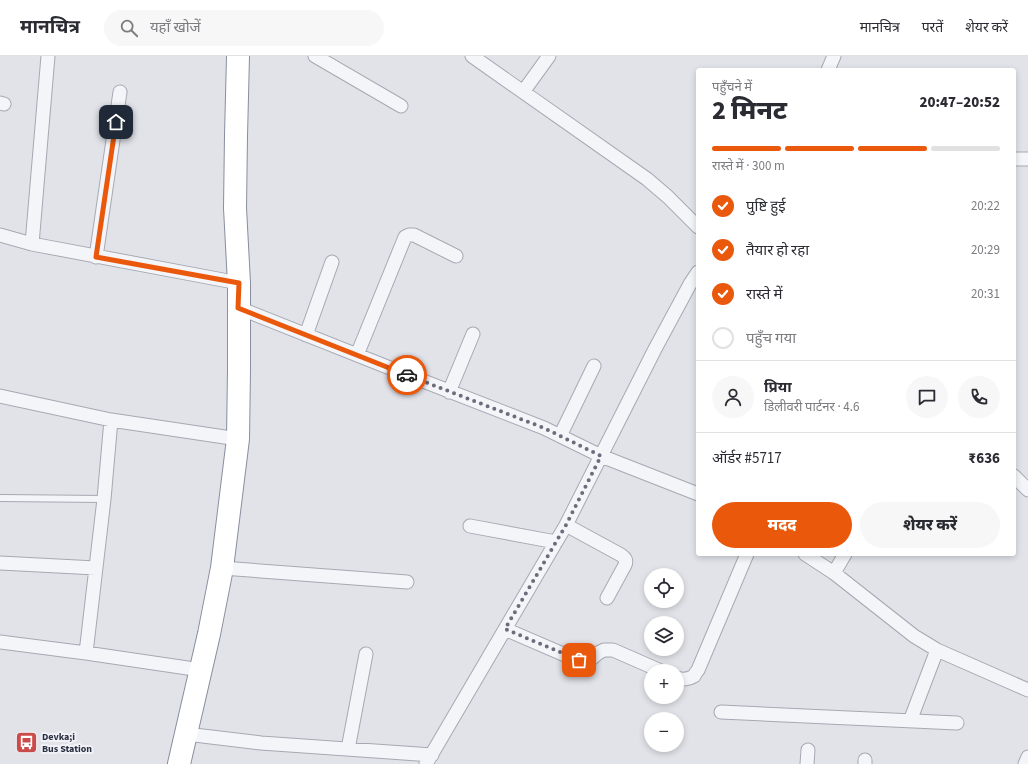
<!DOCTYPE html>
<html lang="hi">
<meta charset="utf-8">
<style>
body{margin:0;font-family:"Source Sans 3","Noto Sans Devanagari",sans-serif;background:#f7f7f7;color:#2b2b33;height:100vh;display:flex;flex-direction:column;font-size:15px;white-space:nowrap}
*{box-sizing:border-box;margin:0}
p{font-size:13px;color:#7c7c81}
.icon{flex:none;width:22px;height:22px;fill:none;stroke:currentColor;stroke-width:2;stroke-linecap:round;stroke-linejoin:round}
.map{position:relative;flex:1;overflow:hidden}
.details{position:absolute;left:696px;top:12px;width:320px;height:488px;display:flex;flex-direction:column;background:#fff;border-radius:4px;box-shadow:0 2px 6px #0003}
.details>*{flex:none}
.buttons{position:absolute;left:644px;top:512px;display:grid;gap:8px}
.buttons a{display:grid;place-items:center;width:40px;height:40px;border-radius:50%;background:#fff;box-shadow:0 2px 6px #0003;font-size:20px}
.pin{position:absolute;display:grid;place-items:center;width:34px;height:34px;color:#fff;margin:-17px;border-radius:8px;box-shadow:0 2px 6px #0006}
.courier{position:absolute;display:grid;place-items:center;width:40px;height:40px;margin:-20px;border:3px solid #ea580c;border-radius:50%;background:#fff;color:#222;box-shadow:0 1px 5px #0007}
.summary em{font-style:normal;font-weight:800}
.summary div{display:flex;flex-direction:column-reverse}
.summary{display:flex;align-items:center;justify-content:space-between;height:68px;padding:0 16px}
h1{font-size:26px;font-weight:800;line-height:30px}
.bar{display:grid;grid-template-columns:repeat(4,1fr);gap:6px 4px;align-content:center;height:48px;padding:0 16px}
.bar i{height:5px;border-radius:3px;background:#e1e1e2}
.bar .selected{background:#ea580c}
.bar p{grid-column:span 4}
.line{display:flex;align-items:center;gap:10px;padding:0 16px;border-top:1px solid #e1e1e2}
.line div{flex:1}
.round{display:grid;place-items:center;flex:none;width:42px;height:42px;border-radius:21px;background:#f7f7f7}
ol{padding:0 16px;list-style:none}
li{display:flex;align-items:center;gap:12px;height:44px}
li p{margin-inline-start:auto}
li .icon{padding:4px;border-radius:50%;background:#ea580c;color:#fff;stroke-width:4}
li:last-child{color:#7c7c81}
li i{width:22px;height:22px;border:2px solid #e1e1e2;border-radius:50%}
.cta{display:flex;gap:8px;margin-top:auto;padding:8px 16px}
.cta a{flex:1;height:46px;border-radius:24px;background:#ea580c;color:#fff;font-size:16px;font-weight:800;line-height:46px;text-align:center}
.cta a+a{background:#f7f7f7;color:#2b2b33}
header{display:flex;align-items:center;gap:24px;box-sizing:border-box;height:56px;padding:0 20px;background:#fff;border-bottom:1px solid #e1e1e2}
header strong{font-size:19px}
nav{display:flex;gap:22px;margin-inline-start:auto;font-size:14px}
.search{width:280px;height:36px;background:#f7f7f7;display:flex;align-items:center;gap:10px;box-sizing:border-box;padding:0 14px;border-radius:22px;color:#7c7c81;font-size:15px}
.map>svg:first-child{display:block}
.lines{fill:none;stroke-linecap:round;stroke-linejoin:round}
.lane-casing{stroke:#a6a9b3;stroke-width:8}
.street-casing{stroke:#a6a9b3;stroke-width:15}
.highway-casing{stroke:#898ea0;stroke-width:24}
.lane{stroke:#f4f5f8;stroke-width:6}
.street{stroke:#f4f5f8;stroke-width:13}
.highway{stroke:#fff;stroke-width:22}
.done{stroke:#6a6e7c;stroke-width:4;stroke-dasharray:0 7.2}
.route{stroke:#ea580c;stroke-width:5}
.labels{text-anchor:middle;stroke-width:4;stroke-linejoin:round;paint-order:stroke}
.poi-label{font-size:10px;font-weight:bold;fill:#2a2f41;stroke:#f1f2f7;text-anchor:start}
</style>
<header>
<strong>मानचित्र</strong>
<div class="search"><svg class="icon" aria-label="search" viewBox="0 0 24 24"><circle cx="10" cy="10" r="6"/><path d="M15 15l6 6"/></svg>यहाँ खोजें</div>
<nav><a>मानचित्र</a><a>परतें</a><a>शेयर करें</a></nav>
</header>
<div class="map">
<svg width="1028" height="708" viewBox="0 0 1028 708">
<rect width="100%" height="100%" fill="#e1e3e9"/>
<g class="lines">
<defs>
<path id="lane" d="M0 442 104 443"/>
<path id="street" d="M315 0 401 50
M472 0 647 123 668 141 698 171
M828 14 834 0
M523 36 549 0
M0 47 4 48
M1014 103H1028
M0 179 32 188 239 227
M32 188 48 0
M96 201 120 36
M239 252 400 316 544 372 601 400 698 438
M306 279 332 206
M357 299 405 181 409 179H414L456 200
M449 336 473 278
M0 340 111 364 238 383
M560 380 594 310
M1014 420 1028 434
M566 469 621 499C625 502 627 504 625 509L607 542
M470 470 556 486
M805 498 834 517 914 580 937 594 1028 634
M0 507 96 512
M222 512 407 526
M834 517 845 498
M505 573 579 605H584L590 604 598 597 604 594H613L661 615
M0 586 86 597 201 614
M86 597 104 443 111 364
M677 622C682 624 689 623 694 620 695 618 696 616 698 614L747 498
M721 656 957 667
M910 665 937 594
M186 678 261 687 432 699
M348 693 366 598
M426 708 566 469 655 293 690 228 698 216
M807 708 808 694
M865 708V704
M1025 708 1028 701"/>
<path id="highway" d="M179 708 209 578 222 512 238 383 239 314V227L235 152 236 80 238 0"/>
</defs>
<use href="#lane" class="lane-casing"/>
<use href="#street" class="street-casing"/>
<use href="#highway" class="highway-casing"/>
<use href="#lane" class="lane"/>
<use href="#street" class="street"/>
<use href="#highway" class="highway"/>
</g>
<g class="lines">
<path class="done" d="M407 319 544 372 601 400 566 469 505 573 579 604"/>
<path class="route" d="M116 66 96 201 239 227 238 252 407 319"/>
</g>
<defs>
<symbol id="bus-square" viewBox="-11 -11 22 22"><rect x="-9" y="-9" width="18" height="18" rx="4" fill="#ca4b4a" stroke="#f1f2f7"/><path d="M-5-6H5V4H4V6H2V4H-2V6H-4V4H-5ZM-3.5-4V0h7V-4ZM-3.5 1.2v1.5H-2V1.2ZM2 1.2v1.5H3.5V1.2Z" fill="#fff"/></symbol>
</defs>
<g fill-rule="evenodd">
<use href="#bus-square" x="14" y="674" width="25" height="25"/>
</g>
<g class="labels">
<g class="poi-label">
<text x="42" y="684">Devka;i<tspan x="42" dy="12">Bus Station</tspan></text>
</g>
</g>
</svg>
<div class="buttons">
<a><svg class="icon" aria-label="locate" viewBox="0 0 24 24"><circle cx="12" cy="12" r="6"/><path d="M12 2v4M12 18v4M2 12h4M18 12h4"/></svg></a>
<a><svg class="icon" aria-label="layers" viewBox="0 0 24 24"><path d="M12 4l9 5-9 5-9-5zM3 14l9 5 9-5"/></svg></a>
<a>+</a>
<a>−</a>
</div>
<div class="pin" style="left:579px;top:604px;background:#ea580c"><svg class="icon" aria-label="bag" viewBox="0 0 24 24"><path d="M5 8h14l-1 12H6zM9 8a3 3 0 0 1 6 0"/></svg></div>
<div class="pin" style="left:116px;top:66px;background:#1f2937"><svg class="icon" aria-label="home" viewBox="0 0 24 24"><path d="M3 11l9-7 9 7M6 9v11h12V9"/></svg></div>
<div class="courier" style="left:407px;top:319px"><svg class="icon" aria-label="car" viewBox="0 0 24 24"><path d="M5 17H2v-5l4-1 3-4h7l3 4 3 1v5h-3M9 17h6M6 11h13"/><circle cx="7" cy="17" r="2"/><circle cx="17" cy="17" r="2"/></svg></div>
<section class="details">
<div class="summary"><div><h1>2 मिनट</h1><p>पहुँचने में</p></div><em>20:47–20:52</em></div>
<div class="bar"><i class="selected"></i><i class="selected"></i><i class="selected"></i><i></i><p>रास्ते में · 300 m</p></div>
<ol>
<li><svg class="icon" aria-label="check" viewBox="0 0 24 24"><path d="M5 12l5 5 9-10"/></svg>पुष्टि हुई<p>20:22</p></li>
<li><svg class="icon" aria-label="check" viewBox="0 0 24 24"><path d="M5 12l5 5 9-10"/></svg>तैयार हो रहा<p>20:29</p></li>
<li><svg class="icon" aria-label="check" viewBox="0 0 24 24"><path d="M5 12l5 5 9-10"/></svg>रास्ते में<p>20:31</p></li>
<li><i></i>पहुँच गया</li>
</ol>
<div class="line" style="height:72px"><a class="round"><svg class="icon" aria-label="person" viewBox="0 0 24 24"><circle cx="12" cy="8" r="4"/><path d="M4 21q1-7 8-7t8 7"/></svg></a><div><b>प्रिया</b><p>डिलीवरी पार्टनर · 4.6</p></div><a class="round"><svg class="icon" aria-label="chat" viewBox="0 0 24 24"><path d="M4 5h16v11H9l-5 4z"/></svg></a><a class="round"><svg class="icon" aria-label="phone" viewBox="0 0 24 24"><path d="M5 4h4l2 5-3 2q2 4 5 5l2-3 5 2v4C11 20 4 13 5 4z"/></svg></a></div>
<div class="line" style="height:52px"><div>ऑर्डर #5717</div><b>₹636</b></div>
<div class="cta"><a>मदद</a><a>शेयर करें</a></div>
</section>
</div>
